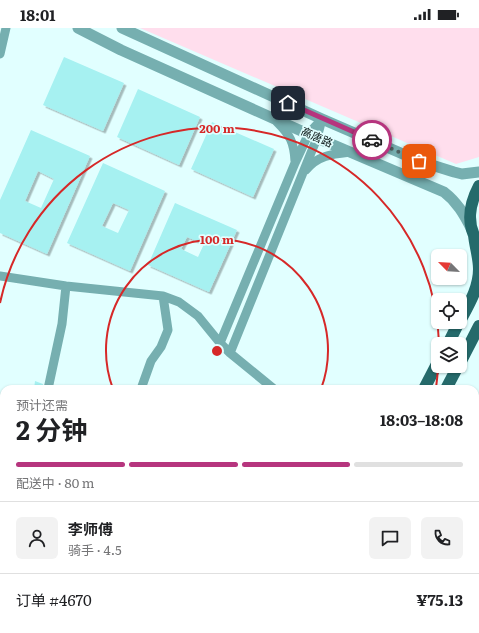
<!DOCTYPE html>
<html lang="zh">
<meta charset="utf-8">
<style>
body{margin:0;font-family:Literata,"Noto Sans SC",serif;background:#f2f2f2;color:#202124;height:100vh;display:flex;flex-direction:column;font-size:15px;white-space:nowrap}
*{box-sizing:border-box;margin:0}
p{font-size:13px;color:#757577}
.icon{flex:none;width:22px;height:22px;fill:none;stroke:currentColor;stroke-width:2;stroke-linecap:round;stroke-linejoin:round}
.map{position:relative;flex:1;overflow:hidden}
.drawer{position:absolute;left:0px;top:357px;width:479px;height:248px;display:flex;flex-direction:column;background:#fff;border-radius:12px 12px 0 0;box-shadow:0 1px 3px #0004}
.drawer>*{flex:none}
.needle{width:26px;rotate:294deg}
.controls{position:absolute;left:431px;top:221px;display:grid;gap:8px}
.controls a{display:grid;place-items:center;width:36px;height:36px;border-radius:6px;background:#fff;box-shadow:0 1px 3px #0004;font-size:20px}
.pin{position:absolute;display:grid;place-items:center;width:34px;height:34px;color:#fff;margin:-17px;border-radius:8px;box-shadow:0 2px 6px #0006}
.courier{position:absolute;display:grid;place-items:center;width:40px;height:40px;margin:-20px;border:3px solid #b6357e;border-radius:50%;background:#fff;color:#222;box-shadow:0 1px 5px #0007}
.headline em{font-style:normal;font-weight:700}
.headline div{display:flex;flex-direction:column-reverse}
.headline{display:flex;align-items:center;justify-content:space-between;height:68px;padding:0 16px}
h1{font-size:26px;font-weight:700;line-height:30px}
.bar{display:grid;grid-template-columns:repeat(4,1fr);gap:6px 4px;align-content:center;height:48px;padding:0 16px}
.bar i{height:5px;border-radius:3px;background:#e0e0e0}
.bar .active{background:#b6357e}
.bar p{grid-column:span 4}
.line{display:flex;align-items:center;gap:10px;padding:0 16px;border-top:1px solid #e0e0e0}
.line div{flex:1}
.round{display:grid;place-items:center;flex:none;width:42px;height:42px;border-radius:6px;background:#f2f2f2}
.status{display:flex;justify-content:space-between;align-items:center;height:28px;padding:0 20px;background:#fff;direction:ltr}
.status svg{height:11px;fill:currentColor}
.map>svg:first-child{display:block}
.green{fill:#ffdeed}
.building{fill:#a6f1f1;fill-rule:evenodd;filter:url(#shadow)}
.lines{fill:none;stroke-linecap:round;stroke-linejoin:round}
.minor{stroke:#76afb0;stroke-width:9}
.tertiary{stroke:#76afb0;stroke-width:11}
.primary{stroke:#256a6b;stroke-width:12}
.done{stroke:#526464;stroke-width:4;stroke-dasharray:0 7.2}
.route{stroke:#b6357e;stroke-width:5}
.ring{fill:none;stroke:#d62828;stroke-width:2}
.labels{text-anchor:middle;stroke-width:3.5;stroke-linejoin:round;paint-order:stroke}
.street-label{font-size:11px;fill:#051111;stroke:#e1ffff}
.centre{fill:#d62828;stroke:#e1ffff;stroke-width:2}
.ring-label{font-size:12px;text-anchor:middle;font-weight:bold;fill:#d62828;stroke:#e1ffff;stroke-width:3.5;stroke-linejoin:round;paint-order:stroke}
</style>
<div class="status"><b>18:01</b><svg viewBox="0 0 49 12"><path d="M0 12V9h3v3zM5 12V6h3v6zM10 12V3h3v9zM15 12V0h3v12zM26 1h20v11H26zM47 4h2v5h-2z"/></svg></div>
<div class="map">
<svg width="479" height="605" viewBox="0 0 479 605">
<defs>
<filter id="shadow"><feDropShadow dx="2.5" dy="2.5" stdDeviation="0" flood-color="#0004"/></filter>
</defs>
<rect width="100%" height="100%" fill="#e1ffff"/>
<path class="green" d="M140 0H479V129L456 136Z"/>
<path class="building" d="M64 29 124 55 103 103 43 77Z
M138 61 200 89 179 137 117 109Z
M212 94 274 121 253 169 191 141Z
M31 102 90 128 47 226 0 205V172ZM38 143 54 151 41 180 25 173Z
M103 135 165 163 130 243 67 215ZM113 175 129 182 118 205 102 198Z
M175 175 237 202 209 264 148 237ZM187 209 204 216 198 229 181 221Z
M35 353 43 356 42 361H34Z"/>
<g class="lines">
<path class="minor" d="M0 26 6 0
M277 94C290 107 294 114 295 133
M306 142C318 127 333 126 351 124
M0 248 66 258 163 268 179 274 198 288 220 315 230 325 274 361
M220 315 295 135 309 105 322 91 317 110 230 325
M48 361 62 296 66 258
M141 361 151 333 161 319 168 302 163 268
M0 382 4 383
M239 605 240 601
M311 605 312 601"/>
<path class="tertiary" d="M78 0 121 22 317 110 444 164C457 174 464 186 471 200
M122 0 322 91 419 133 454 144 462 146 479 144"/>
<path class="primary" d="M477 213C466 195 469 177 479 158
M460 293C469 276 479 260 479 241 479 230 475 218 474 207
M448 316 459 294
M460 335 479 298
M424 361 438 334
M446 361 458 338
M342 605 343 601
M361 605 362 601"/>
</g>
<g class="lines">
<path class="done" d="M372 112 419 133"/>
<path class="route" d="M288 75 372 112"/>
</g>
<g class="ring">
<path d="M113 361A111 111 0 1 1 321 361"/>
<path d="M438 338A222 222 0 0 1 436 360M4 384A222 222 0 0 1 0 371M0 275A222 222 0 0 1 439 315"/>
</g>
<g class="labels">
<g class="street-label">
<text transform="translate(317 109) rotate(24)" y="4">高唐路</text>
</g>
</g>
<circle cx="217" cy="323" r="6" class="centre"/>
<g class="ring-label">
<text x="217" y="105">200 m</text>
<text x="217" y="216">100 m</text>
</g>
</svg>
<div class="controls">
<a><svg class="needle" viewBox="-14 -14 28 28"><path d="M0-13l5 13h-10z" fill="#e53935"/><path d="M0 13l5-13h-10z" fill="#757577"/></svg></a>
<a><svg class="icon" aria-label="locate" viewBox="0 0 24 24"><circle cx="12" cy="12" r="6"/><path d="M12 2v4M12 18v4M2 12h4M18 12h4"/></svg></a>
<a><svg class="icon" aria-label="layers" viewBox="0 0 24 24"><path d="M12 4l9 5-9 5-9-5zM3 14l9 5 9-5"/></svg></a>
</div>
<div class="pin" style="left:419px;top:133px;background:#ea580c"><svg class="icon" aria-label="bag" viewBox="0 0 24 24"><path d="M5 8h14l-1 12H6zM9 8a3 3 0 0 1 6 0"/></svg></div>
<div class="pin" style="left:288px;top:75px;background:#1f2937"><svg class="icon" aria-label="home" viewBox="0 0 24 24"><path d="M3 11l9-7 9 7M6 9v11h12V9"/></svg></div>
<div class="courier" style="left:372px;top:112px"><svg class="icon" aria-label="car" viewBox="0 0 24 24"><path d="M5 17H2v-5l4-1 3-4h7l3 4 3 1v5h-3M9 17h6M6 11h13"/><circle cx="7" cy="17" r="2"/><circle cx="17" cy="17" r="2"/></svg></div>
<section class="drawer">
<div class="headline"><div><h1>2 分钟</h1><p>预计还需</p></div><em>18:03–18:08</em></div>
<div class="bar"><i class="active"></i><i class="active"></i><i class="active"></i><i></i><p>配送中 · 80 m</p></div>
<div class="line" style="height:72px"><a class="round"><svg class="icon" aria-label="person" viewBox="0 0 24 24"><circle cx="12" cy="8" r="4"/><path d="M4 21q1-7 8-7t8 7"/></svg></a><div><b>李师傅</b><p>骑手 · 4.5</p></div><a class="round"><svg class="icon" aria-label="chat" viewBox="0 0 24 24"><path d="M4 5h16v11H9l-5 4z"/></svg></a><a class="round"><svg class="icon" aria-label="phone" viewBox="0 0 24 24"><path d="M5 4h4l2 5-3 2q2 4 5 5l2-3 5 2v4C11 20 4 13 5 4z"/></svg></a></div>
<div class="line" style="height:52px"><div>订单 #4670</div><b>¥75.13</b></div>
</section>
</div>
